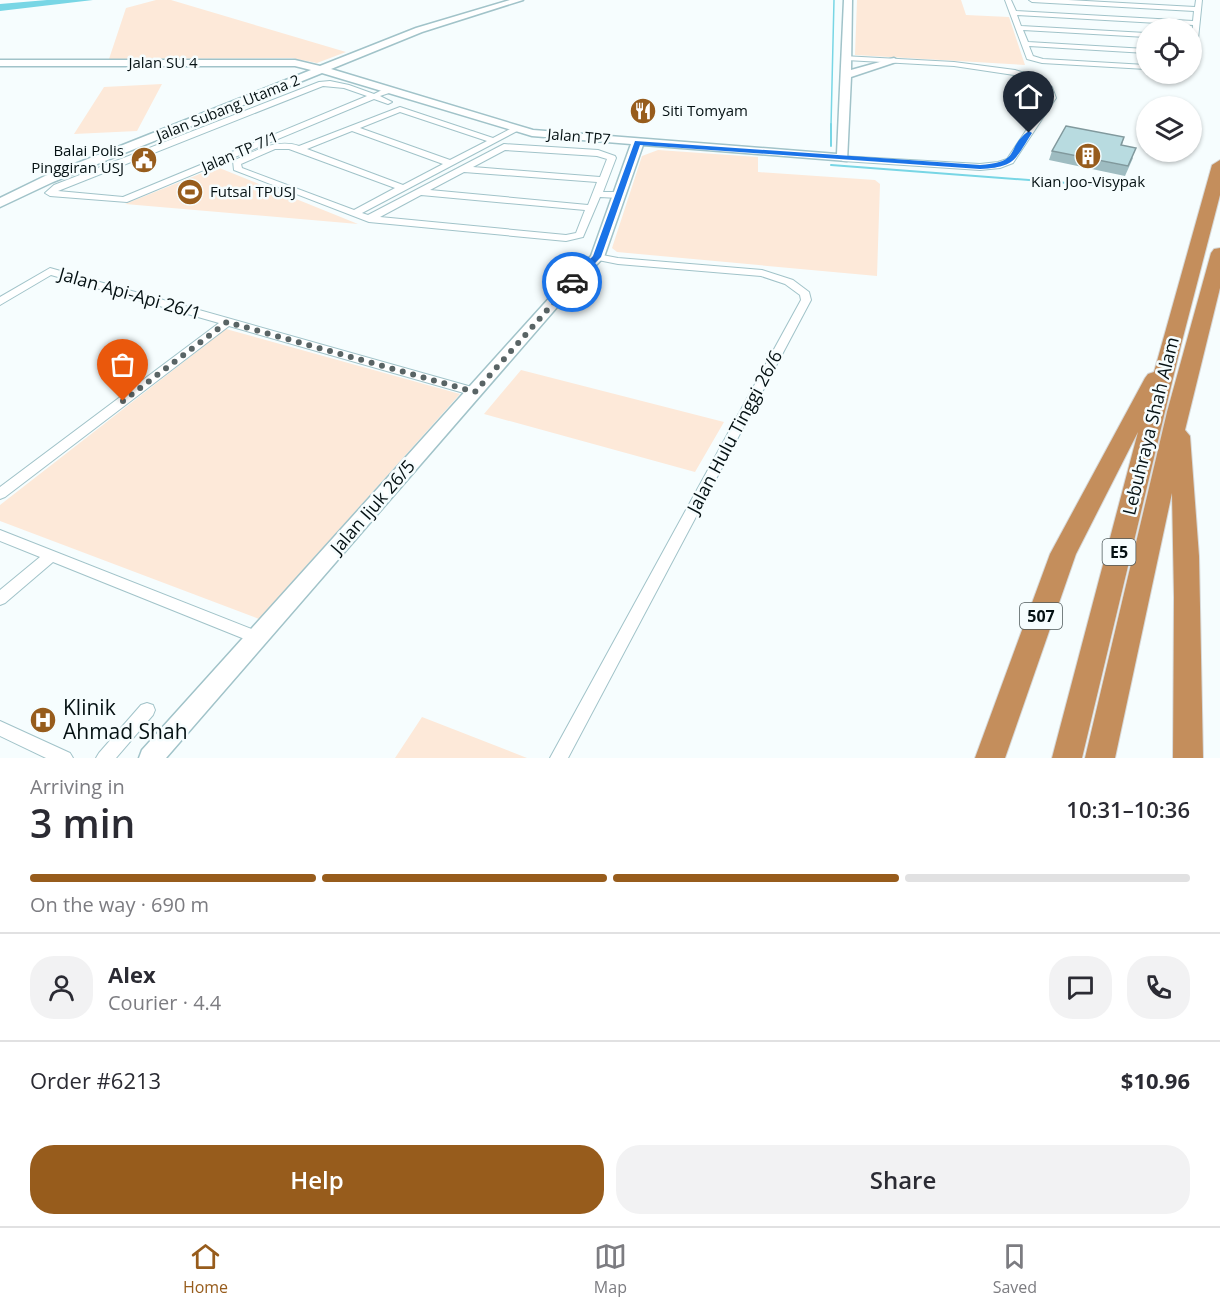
<!DOCTYPE html>
<meta charset="utf-8">
<style>
body{margin:0;font-family:"Open Sans",sans-serif;background:#f2f2f3;color:#2b2b33;height:100vh;display:flex;flex-direction:column;font-size:22px;white-space:nowrap}
*{box-sizing:border-box;margin:0}
p{font-size:20px;color:#7c7c81}
.icon{flex:none;width:33px;height:33px;fill:none;stroke:currentColor;stroke-width:2;stroke-linecap:round;stroke-linejoin:round}
.map{position:relative;height:758px;overflow:hidden}
.drawer{display:flex;flex-direction:column;background:#fff;flex:1}
.drawer>*{flex:none}
.controls{position:absolute;left:1136px;top:18px;display:grid;gap:12px}
.controls a{display:grid;place-items:center;width:66px;height:66px;border-radius:50%;background:#fff;box-shadow:0 2px 4px #0004;font-size:30px}
.pin{position:absolute;display:grid;place-items:center;width:51px;height:51px;color:#fff;margin:-62px -26px;border-radius:50% 50% 50% 0;rotate:-45deg;box-shadow:0 0 6px #0007}
.pin .icon{rotate:45deg}
.courier{position:absolute;display:grid;place-items:center;width:60px;height:60px;margin:-30px;border:4px solid #1a73e8;border-radius:50%;background:#fff;color:#222;box-shadow:0 2px 8px #0007}
.headline em{font-style:normal;font-weight:600}
.headline div{display:flex;flex-direction:column-reverse}
.headline{display:flex;align-items:center;justify-content:space-between;height:102px;padding:0 30px}
h1{font-size:39px;font-weight:600;line-height:45px}
.bar{display:grid;grid-template-columns:repeat(4,1fr);gap:9px 6px;align-content:center;height:72px;padding:0 30px}
.bar i{height:8px;border-radius:4px;background:#e1e1e2}
.bar .on{background:#975c1c}
.bar p{grid-column:span 4}
.line{display:flex;align-items:center;gap:15px;padding:0 30px;border-top:2px solid #e1e1e2}
.line div{flex:1}
.round{display:grid;place-items:center;flex:none;width:63px;height:63px;border-radius:24px;background:#f2f2f3}
.cta{display:flex;gap:12px;margin-top:auto;padding:12px 30px}
.cta a{flex:1;height:69px;border-radius:24px;background:#975c1c;color:#fff;font-size:24px;font-weight:600;line-height:69px;text-align:center}
.cta a+a{background:#f2f2f3;color:#2b2b33}
.menu{display:flex;justify-content:space-around;align-items:center;height:84px;border-top:2px solid #e1e1e2;background:#fff;font-size:16px;color:#7c7c81}
.menu a{display:grid;justify-items:center;gap:3px}
.menu .on{color:#975c1c}
.map>svg:first-child{display:block}
.green{fill:#fde9d9}
.water{fill:#78d6e5}
.lines{fill:none;stroke-linecap:round;stroke-linejoin:round}
.stream-far1{stroke:#78d6e5;stroke-width:1.5}
.stream{stroke:#78d6e5;stroke-width:2}
.street-casing{stroke:#a1c3c9;stroke-width:2}
.secondary-casing{stroke:#a1c3c9;stroke-width:3}
.highway-casing{stroke:#d7d9d9;stroke-width:2}
.street{fill:#fff;fill-rule:evenodd}
.secondary{fill:#fff;fill-rule:evenodd}
.highway{fill:#c48e5c;fill-rule:evenodd}
.wall{fill:#9ebcc1}
.building{fill:#b8dbe0;stroke:#81999d;stroke-width:1.5}
.route{fill:#1a73e8}
.done{stroke:#596465;stroke-width:6;stroke-dasharray:0 10.8}
.labels{text-anchor:middle;stroke-width:5;stroke-linejoin:round;paint-order:stroke}
.far-street-label{font-size:15px;fill:#051113;stroke:#f6fdfe}
.far-poi-label{font-size:15px;fill:#051113;stroke:#f6fdfe;text-anchor:start}
.shield{fill:#f6fdfe;stroke:#4d585a;stroke-width:1.5}
.shield-label{font-size:16px;font-weight:bold;fill:#051113}
.street-label{font-size:18px;fill:#051113;stroke:#f6fdfe}
.near-poi-label{font-size:21px;fill:#051113;stroke:#f6fdfe;text-anchor:start}
</style>
<div class="map">
<svg width="1220" height="758" viewBox="0 0 1220 758">
<rect width="100%" height="100%" fill="#f6fdfe"/>
<path class="green" d="M156 0H171L346 52 317 63 292 58 109 59 126 8Z
M857 0H961L966 15 1009 17 1025 65 855 55Z
M162 84 137 131 74 134 104 87Z
M658 150 758 157V172L875 180 880 184 877 276 617 252 612 248 642 156Z
M217 167 358 224 125 204Z
M226 329 460 394 259 619 0 521V505Z
M521 370 724 422 695 472 484 414Z
M422 717 527 758H395Z"/>
<path class="water" d="M47 0H93L0 11V4Z"/>
<g class="lines">
<path class="stream-far1" d="M831 126 834 0"/>
<path class="stream" d="M831 146V124
M831 165 1133 188"/>
<defs>
<path id="street" d="M1005 0H1011L1016 11 1193 21 1194 11 1032 2 1029 0H1068L1195 7 1196 0H1202L1195 68 1191 70 1193 25 1017 15 1021 26 1146 33V37L1023 30 1028 42 1146 49V53L1029 46 1033 56 1043 59 1146 65V69L1042 63 1027 59Z
M843 56 954 62 1015 70 1040 78 1052 87 1056 98 1013 163 1000 168 980 170 843 161 839 158 840 156 980 164 998 162 1007 159 1048 98 1046 90 1034 81 1014 75 954 66 846 60 842 58Z
M330 81 349 85 374 94 386 88H392V92L380 96 392 102 388 104 374 99 127 202 50 196 45 193 54 185 319 82ZM323 86 344 88 367 96 123 197 58 191Z
M400 107 493 138 512 128 519 130 362 213 368 215 504 144 598 150 615 156 616 158 603 192H618L623 195 618 198 600 197 583 237 566 241 369 222 234 170 233 161C254 152 276 138 299 146ZM400 112 487 141 450 160 360 128ZM352 131 443 164 403 185 307 149ZM275 149H289L395 188 354 210 242 168 241 164ZM505 150 597 156 607 159 600 177 473 167ZM464 172 597 182 588 205 430 190ZM421 195 585 210 576 233 566 235 380 217Z
M597 254 618 258 762 270 793 280 809 292 811 300 568 758H550L801 300 800 295 785 284 761 276 618 264 593 259 592 257Z
M50 268 479 389 481 392 479 395H471L229 326 5 497 0 499V487L219 323 51 275 0 305V297Z
M0 530 264 634 266 638 264 642 258 644 252 642 53 562 5 603 0 605V590L40 557 0 541Z
M147 703 153 705 155 710 153 715 116 758H96L99 753 141 705Z
M0 721 70 753 73 758H46L0 736Z"/>
<path id="secondary" d="M510 0H523L422 32 331 69 533 130 837 154 844 0H852L851 70 894 58 899 61 851 77 847 161 643 145 604 257 571 291 166 758H139L142 750 561 285 591 256 631 144 532 136 322 73 53 182 0 207V198L45 176 311 70 295 66H0V60H295L320 66 416 28Z"/>
<path id="highway" d="M1220 160V195L1181 345 1082 758H1052L1138 432 1076 554 1005 758H975L1050 554 1145 378 1148 374 1154 372 1212 165Z
M1220 248V288L1185 430 1190 436 1199 556 1203 758H1173L1174 597 1172 493 1115 758H1085L1167 412 1211 253 1214 249Z"/>
</defs>
<use href="#street" class="street-casing"/>
<use href="#secondary" class="secondary-casing"/>
<use href="#highway" class="highway-casing"/>
<use href="#street" class="street"/>
<use href="#secondary" class="secondary"/>
<use href="#highway" class="highway"/>
</g>
<path class="wall" d="M1124 137 1122 145 1133 158 1125 176 1049 160 1052 151Z"/>
<path class="building" d="M1066 126 1124 137 1121 145 1136 148 1128 166 1052 151Z"/>
<path class="route" d="M1029 131 1032 133C1014 161 1015 167 980 169L640 145 601 257 575 284 568 282 593 256 635 141 980 165C1024 162 1004 148 1029 131Z"/>
<g class="lines">
<path class="done" d="M123 401 227 322 475 392 572 282"/>
</g>
<defs>
<symbol id="restaurant-disc" viewBox="-11 -11 22 22"><circle r="9.5" fill="#975c1c" stroke="#f6fdfe"/><path d="M-5-6h1v4h1v-4h1v4h1v-4h1v5L-1.5 .5V6h-2V.5L-5-1ZM5-6V6H3V1.5H1.5Q1.5-4 5-6Z" fill="#fff"/></symbol>
<symbol id="building-disc" viewBox="-11 -11 22 22"><circle r="9.5" fill="#975c1c" stroke="#f6fdfe"/><path d="M-4-6H4V6H1V3H-1V6H-4ZM-2.5-4.3h1.7v1.8h-1.7ZM.8-4.3h1.7v1.8H.8ZM-2.5-1h1.7V.8h-1.7ZM.8-1h1.7V.8H.8Z" fill="#fff"/></symbol>
<symbol id="civic-disc" viewBox="-11 -11 22 22"><circle r="9.5" fill="#975c1c" stroke="#f6fdfe"/><path d="M-.6-6.5H3V-4.5H.6V-3L4-1V1h2V6H-6V1h2V-1L-.6-3ZM-1.2 2.5V6h2.4V2.5Z" fill="#fff"/></symbol>
<symbol id="stadium-disc" viewBox="-11 -11 22 22"><circle r="9.5" fill="#975c1c" stroke="#f6fdfe"/><path d="M0-5a6.5 5 0 1 0 0 10a6.5 5 0 1 0 0-10ZM-3.5-1.8h7v3.6h-7Z" fill="#fff"/></symbol>
<symbol id="hospital-disc" viewBox="-11 -11 22 22"><circle r="9.5" fill="#975c1c" stroke="#f6fdfe"/><path d="M-5-5h3v3.5h4V-5h3V5h-3V1.5h-4V5h-3Z" fill="#fff"/></symbol>
</defs>
<g fill-rule="evenodd">
<use href="#restaurant-disc" x="628" y="96" width="30" height="30"/>
<use href="#building-disc" x="1073" y="141" width="30" height="30"/>
<use href="#civic-disc" x="129" y="145" width="30" height="30"/>
<use href="#stadium-disc" x="175" y="177" width="30" height="30"/>
<use href="#hospital-disc" x="28" y="705" width="30" height="30"/>
</g>
<g class="labels">
<g class="far-street-label">
<text x="163" y="68">Jalan SU 4</text>
<text transform="translate(228 108) rotate(-22)" y="5">Jalan Subang Utama 2</text>
<text transform="translate(579 137) rotate(5)" y="5">Jalan TP7</text>
<text transform="translate(240 152) rotate(-23)" y="5">Jalan TP 7/1</text>
</g>
<g class="far-poi-label">
<text x="662" y="116">Siti Tomyam</text>
<text x="124" y="156" text-anchor="end">Balai Polis<tspan x="124" dy="17">Pinggiran USJ</tspan></text>
<text x="1088" y="187" text-anchor="middle">Kian Joo-Visypak</text>
<text x="210" y="197">Futsal TPUSJ</text>
</g>
<g class="shield">
<rect x="1102.5" y="539" width="33" height="26" rx="4.5"/>
<rect x="1020" y="603" width="42" height="26" rx="4.5"/>
</g>
<g class="shield-label">
<text x="1119" y="558">E5</text>
<text x="1041" y="622">507</text>
</g>
<g class="street-label">
<text transform="translate(130 294) rotate(16)" y="6">Jalan Api-Api 26/1</text>
<text transform="translate(1151 426) rotate(-76)" y="6">Lebuhraya Shah Alam</text>
<text transform="translate(735 432) rotate(-62)" y="6">Jalan Hulu Tinggi 26/6</text>
<text transform="translate(373 507) rotate(-49)" y="6">Jalan Ijuk 26/5</text>
</g>
<g class="near-poi-label">
<text x="63" y="715">Klinik<tspan x="63" dy="24">Ahmad Shah</tspan></text>
</g>
</g>
</svg>
<div class="controls">
<a><svg class="icon" aria-label="locate" viewBox="0 0 24 24"><circle cx="12" cy="12" r="6"/><path d="M12 2v4M12 18v4M2 12h4M18 12h4"/></svg></a>
<a><svg class="icon" aria-label="layers" viewBox="0 0 24 24"><path d="M12 4l9 5-9 5-9-5zM3 14l9 5 9-5"/></svg></a>
</div>
<div class="pin" style="left:123px;top:401px;background:#ea580c"><svg class="icon" aria-label="bag" viewBox="0 0 24 24"><path d="M5 8h14l-1 12H6zM9 8a3 3 0 0 1 6 0"/></svg></div>
<div class="pin" style="left:1029px;top:133px;background:#1f2937"><svg class="icon" aria-label="home" viewBox="0 0 24 24"><path d="M3 11l9-7 9 7M6 9v11h12V9"/></svg></div>
<div class="courier" style="left:572px;top:282px"><svg class="icon" aria-label="car" viewBox="0 0 24 24"><path d="M5 17H2v-5l4-1 3-4h7l3 4 3 1v5h-3M9 17h6M6 11h13"/><circle cx="7" cy="17" r="2"/><circle cx="17" cy="17" r="2"/></svg></div>
</div>
<section class="drawer">
<div class="headline"><div><h1>3 min</h1><p>Arriving in</p></div><em>10:31–10:36</em></div>
<div class="bar"><i class="on"></i><i class="on"></i><i class="on"></i><i></i><p>On the way · 690 m</p></div>
<div class="line" style="height:108px"><a class="round"><svg class="icon" aria-label="person" viewBox="0 0 24 24"><circle cx="12" cy="8" r="4"/><path d="M4 21q1-7 8-7t8 7"/></svg></a><div><b>Alex</b><p>Courier · 4.4</p></div><a class="round"><svg class="icon" aria-label="chat" viewBox="0 0 24 24"><path d="M4 5h16v11H9l-5 4z"/></svg></a><a class="round"><svg class="icon" aria-label="phone" viewBox="0 0 24 24"><path d="M5 4h4l2 5-3 2q2 4 5 5l2-3 5 2v4C11 20 4 13 5 4z"/></svg></a></div>
<div class="line" style="height:78px"><div>Order #6213</div><b>$10.96</b></div>
<div class="cta"><a>Help</a><a>Share</a></div>
</section>
<nav class="menu">
<a class="on"><svg class="icon" aria-label="home" viewBox="0 0 24 24"><path d="M3 11l9-7 9 7M6 9v11h12V9"/></svg>Home</a>
<a><svg class="icon" aria-label="map" viewBox="0 0 24 24"><path d="M3 6l6-2 6 2 6-2v14l-6 2-6-2-6 2zM9 4v14M15 6v14"/></svg>Map</a>
<a><svg class="icon" aria-label="saved" viewBox="0 0 24 24"><path d="M7 4h10v16l-5-4-5 4z"/></svg>Saved</a>
</nav>
